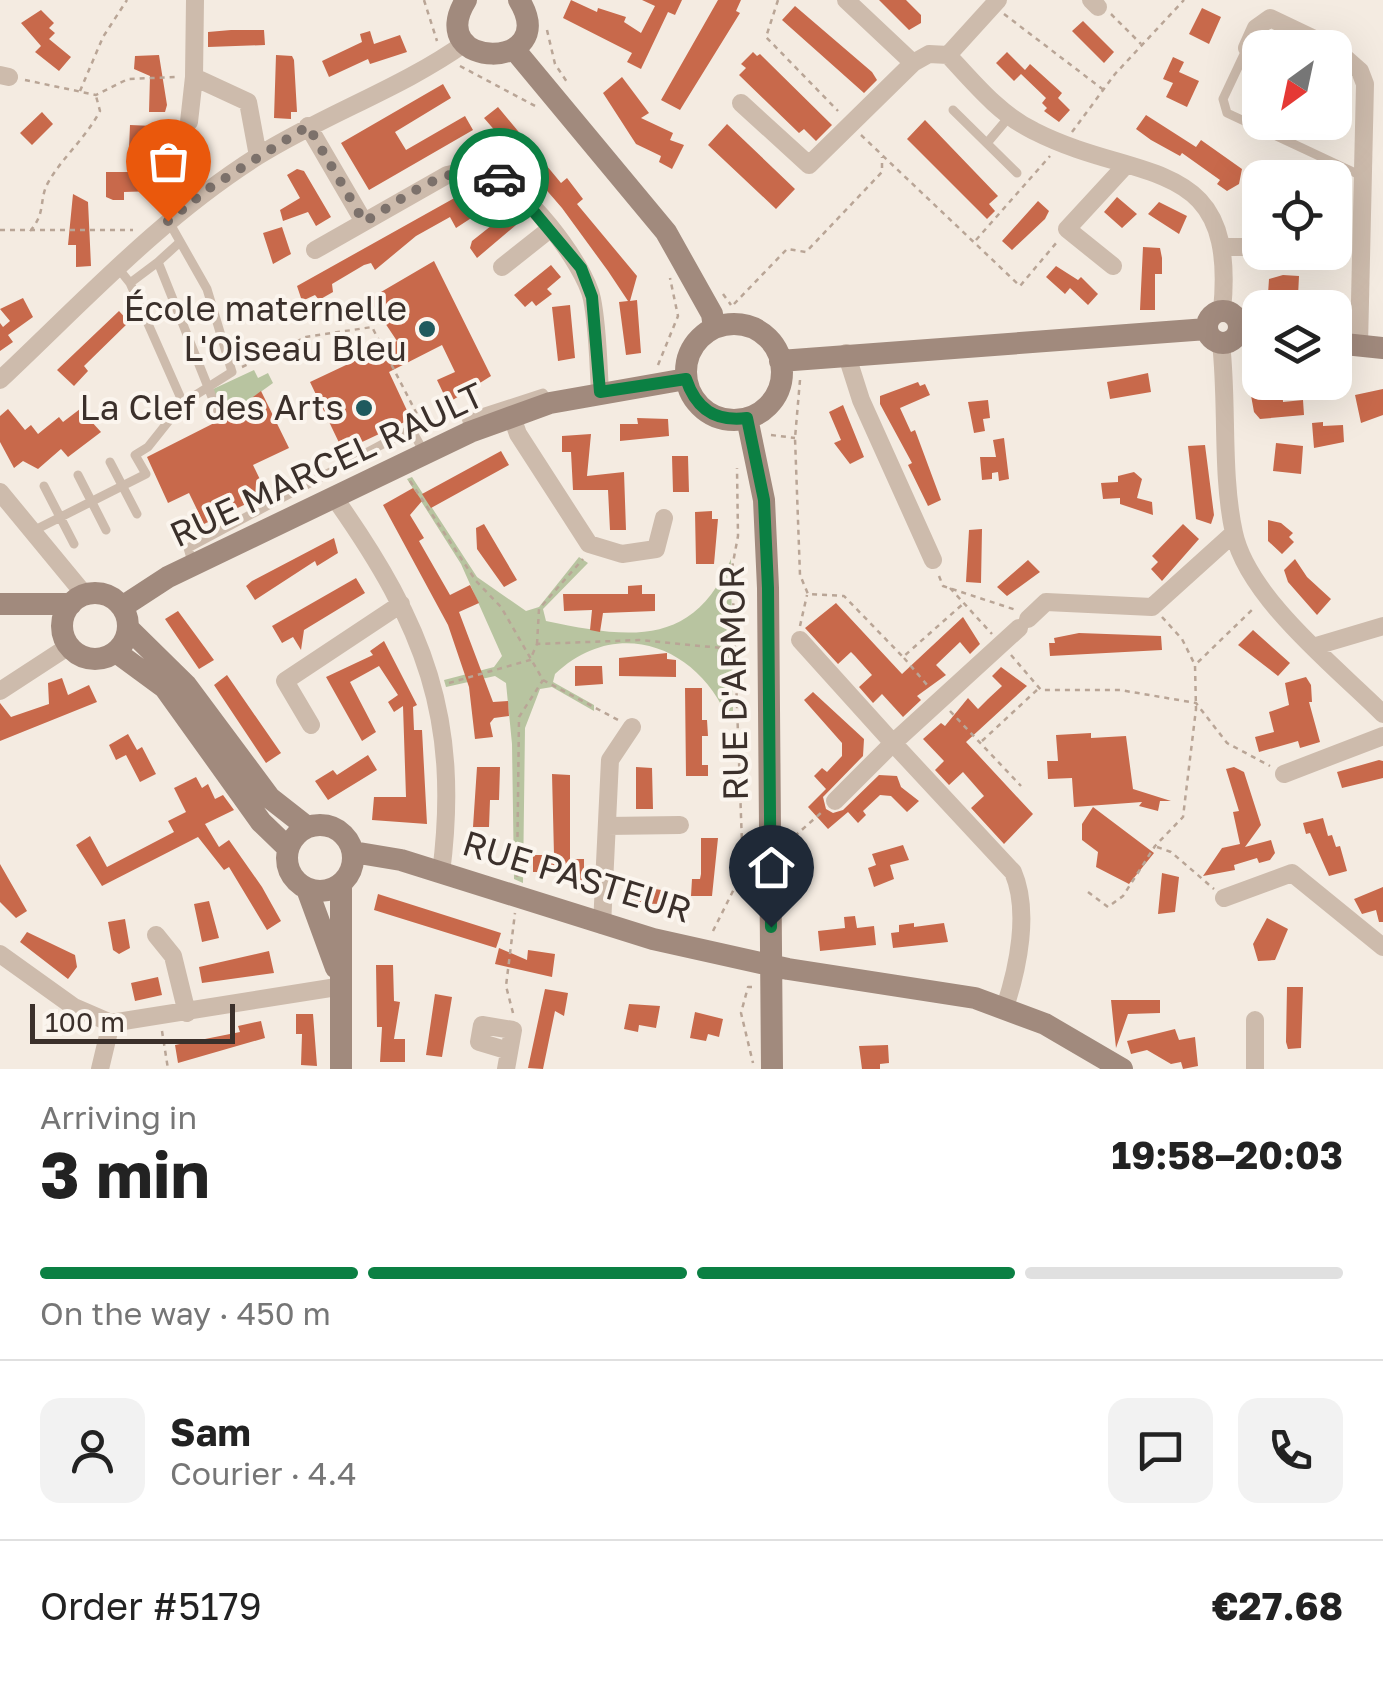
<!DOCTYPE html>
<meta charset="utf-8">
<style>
body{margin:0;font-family:"Golos Text",sans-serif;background:#f2f2f2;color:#222;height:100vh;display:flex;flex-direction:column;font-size:38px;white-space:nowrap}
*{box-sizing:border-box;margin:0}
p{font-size:32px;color:#767676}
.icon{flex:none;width:55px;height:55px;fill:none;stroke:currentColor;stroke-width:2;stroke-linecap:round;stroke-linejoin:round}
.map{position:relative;height:1069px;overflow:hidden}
.sheet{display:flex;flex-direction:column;background:#fff;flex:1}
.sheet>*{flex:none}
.needle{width:65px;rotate:213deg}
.tools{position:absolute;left:1242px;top:30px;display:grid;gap:20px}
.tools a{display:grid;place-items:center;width:110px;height:110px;border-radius:20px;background:#fff;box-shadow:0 10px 40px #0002;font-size:50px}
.scale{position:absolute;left:30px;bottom:25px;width:205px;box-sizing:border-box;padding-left:10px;border:5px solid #3b302b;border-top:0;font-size:28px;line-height:35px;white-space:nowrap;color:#3b302b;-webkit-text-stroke:8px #fbf5ee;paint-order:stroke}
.pin{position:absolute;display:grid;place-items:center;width:85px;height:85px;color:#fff;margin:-102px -42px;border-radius:50% 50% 50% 0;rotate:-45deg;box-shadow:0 0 10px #0007}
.pin .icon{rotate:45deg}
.courier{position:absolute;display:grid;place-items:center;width:100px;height:100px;margin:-50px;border:8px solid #0b8043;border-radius:50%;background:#fff;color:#222;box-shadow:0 2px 12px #0007}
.overview em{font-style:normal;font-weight:700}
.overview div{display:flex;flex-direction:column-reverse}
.overview{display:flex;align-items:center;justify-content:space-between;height:170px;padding:0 40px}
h1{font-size:65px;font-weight:700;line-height:75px}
.bar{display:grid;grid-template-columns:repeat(4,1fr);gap:15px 10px;align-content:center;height:120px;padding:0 40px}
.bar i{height:12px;border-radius:8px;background:#e0e0e0}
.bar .active{background:#0b8043}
.bar p{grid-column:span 4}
.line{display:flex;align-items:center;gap:25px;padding:0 40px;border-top:2px solid #e0e0e0}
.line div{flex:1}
.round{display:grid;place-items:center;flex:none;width:105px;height:105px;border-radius:20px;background:#f2f2f2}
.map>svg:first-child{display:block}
.green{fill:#b8c4a0}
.building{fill:#c8694b}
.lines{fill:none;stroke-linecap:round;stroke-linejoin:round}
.path{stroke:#b9a596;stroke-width:2.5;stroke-dasharray:5 5;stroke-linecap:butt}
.lane{stroke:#cdbbac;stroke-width:9}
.street{stroke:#cdbbac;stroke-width:18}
.secondary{stroke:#a18a7d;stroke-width:22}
.done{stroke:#7c716b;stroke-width:10;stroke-dasharray:0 18}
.route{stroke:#0b8043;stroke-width:12}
.poi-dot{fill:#1f5a5e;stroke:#fbf5ee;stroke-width:4}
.labels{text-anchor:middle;stroke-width:8;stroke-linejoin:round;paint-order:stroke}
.poi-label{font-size:35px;fill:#3b302b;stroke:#fbf5ee;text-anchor:end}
.street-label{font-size:35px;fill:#3b302b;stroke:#fbf5ee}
</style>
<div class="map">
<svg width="1383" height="1069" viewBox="0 0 1383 1069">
<rect width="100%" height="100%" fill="#f4ebe1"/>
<path class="green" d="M254 370 258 378 268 373 273 383 226 417 211 390Z
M412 477 477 577 526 611 539 607 579 557 588 563 543 609 546 621C628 638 693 649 731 559L733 714H726C694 644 615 617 555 674L553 682 594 705V711L552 687 540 689 525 728 523 883 514 879 512 744 506 683 495 676 446 687 444 680 494 667 502 656 461 564 407 479Z"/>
<path class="building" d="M571 0 597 12 598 8 626 17 624 22 641 33 655 6 642 0H682L675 15 668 12 641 69 627 62 632 53 563 18Z
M718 0H741L736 11 740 13 680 110 661 100Z
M879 0H906L921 15V23L909 30Z
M795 6 872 72 877 80 864 93 782 20Z
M1202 8 1221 17 1209 44 1189 34Z
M41 10 54 23 49 28 55 33 49 39 71 57 59 71 35 52 41 46 21 23Z
M1083 21 1114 52 1104 63 1072 31Z
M231 30H264L265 45 208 47V32Z
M370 31 374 44 400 35 407 52 370 64 368 59 329 77 322 61 362 42 360 34Z
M753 52 757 56 760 54 832 125 816 141 804 129 799 133 739 75 746 68 741 64Z
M1007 52 1025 70 1030 64 1062 93 1058 98 1070 110 1059 122 1044 111 1047 108 1042 103 1046 98 1021 74 1014 81 996 63Z
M159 55 167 105 165 112H149L150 76 134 69 135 56Z
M276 55 292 56 294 60 297 112H291V119L274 118Z
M1173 57 1184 62 1179 72 1199 81 1187 107 1166 97 1173 83 1163 79Z
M622 77 649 113 641 118 673 133 670 140 684 145 672 169 659 162 661 156 636 144 603 93Z
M443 84 451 98 395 132 406 150 465 116 473 130 369 190 341 143Z
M498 107 561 183 567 178 583 199 577 204 637 276 630 301 637 300 641 353 626 355 619 302 628 301 608 271 562 208 484 118Z
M42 112 53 124 32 145 20 133Z
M1146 115 1196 147 1201 140 1242 169 1239 184 1227 191 1217 184 1220 180 1182 153 1180 156 1151 140 1136 129Z
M925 120 998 196 989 204 995 211 987 219 907 139Z
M727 124 795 189 776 209 708 145Z
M130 125 153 126V137H147V167H156V191L124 192V200H113L106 197V172H128Z
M297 169 304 171 331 217 316 226 308 212 283 221 280 210 300 198 287 175Z
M467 191 479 213 456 228 450 217 416 236 375 270 371 263 364 265 332 284 333 292 319 300 315 295 302 301 297 286Z
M73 194 88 202 91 266 76 267V245H68Z
M1117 197 1137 214 1122 228 1104 212Z
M1038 201 1049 211 1045 219 1012 250 1002 241Z
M1159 202 1187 216 1179 234 1148 214Z
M506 214 516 225 477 258 470 248 472 241Z
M282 227 291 254 273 264 263 233Z
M1143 247 1160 248 1162 258V274H1155V310H1140Z
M434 261 491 376 448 403 437 380 455 372 442 345 389 372 411 419 343 451 310 382 397 341 369 299Z
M551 265 561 277 547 289 552 294 536 306 532 301 525 307 514 295Z
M1056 266 1078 280 1081 277 1098 294 1088 305 1070 288 1065 294 1046 277Z
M1283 275 1299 276 1298 296 1268 294 1269 279Z
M23 298 33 317 8 335 13 342 0 351V323L3 327 10 321 0 309Z
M570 305 575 358 558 361 552 307Z
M119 311 129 322 84 366 88 371 74 386 57 370Z
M1148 373 1151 392 1110 399 1107 382Z
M918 382 920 386 925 384 930 395 900 408 911 432 915 430 941 500 928 506 908 465 912 463 880 404V396Z
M1261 382H1282L1283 402 1303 400 1304 415 1260 419 1254 412 1250 390 1262 388Z
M1383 389V415L1361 423 1355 395Z
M261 391 289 448 253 465 267 494 204 524 189 493 168 503 147 457 226 417Z
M988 400 990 418 983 419 985 431 974 433 968 402Z
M843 405 864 457 850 464 834 443 841 440 829 412Z
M8 409 25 430 31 425 38 434 59 417 63 422 80 409 101 432 68 457 61 449 38 469 23 461 14 468 0 442V416Z
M637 418 668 419 669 436 620 441V424H638Z
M1323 422V426L1343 425 1344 442 1314 448 1312 423Z
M591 434 587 476 624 472 626 530H610L608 490H573L571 452H562V436Z
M1004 438 1009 479 999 481 998 472 992 473V479L982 480 980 457H996L993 440Z
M1276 443 1303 446 1301 474 1273 471Z
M1205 445 1214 515 1211 524 1196 519 1188 446Z
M501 451 509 465 431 508 422 494Z
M672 456H688L689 492H673Z
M1134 472 1142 479 1137 498 1152 502 1153 515 1120 504V498L1103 499 1101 483 1118 482V476Z
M413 488 422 501 410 515 424 538 419 541 450 595 470 585 479 603 459 612 493 702 508 701 509 716 494 718 490 723 493 737 475 739 469 687 448 625 383 505Z
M712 511V519H718L714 564H696L695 512Z
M1268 520 1281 523 1293 533 1289 537 1294 542 1282 554 1268 541Z
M484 524 517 580 504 587 477 549 476 528Z
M1183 524 1199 539 1162 581 1151 569 1158 562 1152 556Z
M982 529 981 583 966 582 969 530Z
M334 538 338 553 317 566 315 561 255 600 246 586 252 581Z
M1295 559 1307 577 1331 599 1317 615 1288 582 1284 570Z
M1028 560 1040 572 1007 596 997 587Z
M356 578 365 593 304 630 301 650 293 637 282 643 272 626Z
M642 585V594H655V611L603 613 600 632 590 630 592 610 564 611 563 594H628V586Z
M836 603 902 674 963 617 980 644 970 654 960 642 936 665 946 675 917 696 921 700 903 717 882 694 873 703 859 687 872 675 855 656 851 652 838 664 805 628Z
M178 611 214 660 199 669 165 619Z
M1253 630 1290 663 1278 676 1238 645Z
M1079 633 1161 636 1162 650 1050 656 1049 643H1055L1054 638Z
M384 641 417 705 413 707 414 730H422L427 824 372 820 374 797H406L403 706 394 712 388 702 398 695 379 666 350 682 376 732 362 741 326 677 373 655 370 651Z
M667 653V659L676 660V677L619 676V658Z
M575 666H602L603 684 575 686Z
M1001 667 1027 686 966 742 1033 814 1004 844 971 808 984 796 963 772 949 785 935 770 944 761 923 739 941 723 945 726 968 698 978 709 988 699 1002 686 992 676Z
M227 675 281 753 266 763 214 685Z
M1306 677 1311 685 1312 702H1309L1320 742 1300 748 1298 741 1259 752 1255 737 1274 732 1269 712 1289 705 1285 683Z
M62 678 68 695 89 685 97 702 0 741V703L11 717 49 704 48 683Z
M685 688H702V720H707L708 736H702V765H708V776H686Z
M813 692 864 739 863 756 823 797 826 809 833 813 843 810 879 775 897 776 901 787 919 801 907 812 891 796 880 795 863 811 866 815 858 823 848 812 828 829 808 807 826 789 814 776 822 768 827 772 842 756V743L804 700Z
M1091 733V738L1126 736 1133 789 1171 801H1160L1158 811 1139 806 1142 802 1074 807 1072 778 1048 779 1047 761H1058L1056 735Z
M128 734 137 750 142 747 156 774 140 782 126 755 116 760 109 745Z
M368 755 377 770 328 800 315 781 333 770 337 775Z
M1379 760 1383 761V778L1342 788 1337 772Z
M477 767H500L499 800H490L489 827H473Z
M636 767 652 768 653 809H636Z
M1234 767 1244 772 1261 825 1245 847 1271 840 1275 853 1270 860 1259 863 1257 858 1234 865 1235 870 1203 876 1222 848 1240 844 1233 812 1239 811 1226 769Z
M552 774 570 775V859H584V882H566V872H533V855H554Z
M196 777 202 788 208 784 215 799 223 795 234 810 205 824 219 847 229 840 262 887 281 921 267 930 229 867 224 870 198 837 102 886 76 845 90 836 107 867 174 832 168 821 186 812 174 788Z
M1093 807 1154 853 1129 884 1096 867 1098 852 1082 840V824Z
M1323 818 1328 836 1332 835 1336 847 1340 846 1347 871 1329 876 1310 833 1306 834 1303 823Z
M701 838H718L712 896H691L692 879H700L701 874Z
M903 845 909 860 890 865 894 879 874 887 868 868 876 865 872 854Z
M0 864 27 911 16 918 0 902Z
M1162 873 1179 877 1175 912 1158 914Z
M626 884 679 893V911H659V904L627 903Z
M1383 887V922H1379L1376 910 1362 914 1354 899Z
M378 894 501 933 496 948 374 910Z
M209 901 219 938 202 942 194 904Z
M855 916 857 928 874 926 876 945 820 951 818 931 845 928 844 917Z
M1267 918 1288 929 1275 960 1258 961 1253 944Z
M125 919 130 948 119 954 113 950 108 922Z
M914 923V927L944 923 948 942 893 948 891 933 899 932V925Z
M27 932 75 955 77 967 68 979 20 942Z
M499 948 527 960 528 950 555 954 552 977 495 964Z
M269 951 274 973 202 983 199 967Z
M376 965H393L394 1001 400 1002 394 1039H405V1062H380L382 1027H377Z
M158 977 162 995 135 1001 131 983Z
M1287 987H1303L1301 1048 1288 1049 1286 1042Z
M545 989 568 993 564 1016 555 1011 543 1069 528 1068Z
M435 994 452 997 442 1057 426 1055Z
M1111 1000H1160V1013L1128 1014 1116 1048Z
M629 1004 660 1006 656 1028 639 1025 638 1032 624 1029Z
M695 1012 723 1019 719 1037 708 1034 706 1041 690 1038Z
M296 1014H313L317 1066 301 1065 302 1034H296Z
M261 1021 265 1038 178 1063 175 1045 240 1032 238 1026Z
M1175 1029 1179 1040 1195 1037 1198 1066 1183 1069 1181 1062 1171 1064 1147 1050 1131 1054 1127 1041Z
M888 1045 889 1063 880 1064V1069H862L859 1046Z"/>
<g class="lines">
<path class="path" d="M424 0 437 41
M778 0 766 37 838 111
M1004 14 1105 91
M1111 14 1141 44
M547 30 555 64 567 82
M460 66 537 107
M25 80 96 95 128 79 177 77
M80 91 103 37 127 0
M1072 132 1115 74 1184 0
M861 135 1020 286 1057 242
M0 230H133
M30 231C47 212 38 199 49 181 62 158 85 139 100 111L96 96
M976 240 1050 156
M723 294 731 305
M734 304 787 249 806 252 882 172V157
M658 365 678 316 670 278
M242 367 306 337 372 327 420 420
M800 380 795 438 800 575 808 594 844 596 903 657 964 603
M771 435 795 438
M410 481 476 581 501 607 543 680 620 721
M939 576 943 586 1016 610
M950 588 992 634
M1162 617 1182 639 1194 663
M800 626 807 595
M537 644 539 609 583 559
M1011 655 1041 690H1120L1196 703 1227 743 1270 766
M904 658 928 686
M449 683 530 660 537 644 639 640 732 649
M950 711 1021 786
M982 741 1038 689
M787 843 822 812
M1157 847 1171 852 1214 889
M517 877 519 717 543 680
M1088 892 1108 907 1123 896 1155 846 1183 817 1196 709 1195 665 1255 607
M713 931 743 871 732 568 738 536 737 468
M752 987H748L741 1013 753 1063
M513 1013 506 986 515 913
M162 1031 168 1069"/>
<path class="lane" d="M1247 48 1223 99 1227 113 1364 177
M953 110 1017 173
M987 143 1009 117
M169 222 207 289 232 372 183 403
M158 262 180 242
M130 283 158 262 218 412
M470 431 466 418 543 393 549 401
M110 462 137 514
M78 475 106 530
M44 486 74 544
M33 531 146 474 135 455 148 447 183 403 130 283 118 268
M193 565 188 548 411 429 424 452"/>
<path class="street" d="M195 0 194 77 248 102 258 156
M846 0 913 63
M1091 0 1098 7
M1247 48 1256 28 1270 18 1333 48
M1335 49 1360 71 1365 84 1359 345
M948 55C973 82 1000 115 1034 131 1140 185 1238 152 1222 311
M0 75 9 77
M741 103 809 165 913 63 929 54 948 55 998 0
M189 122 194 77
M308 126 364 222
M1223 247H1260
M315 250 447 175C461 172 472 169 486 172 521 181 585 264 592 299 598 329 598 361 600 392
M1113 266 1067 229 1126 165
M502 267 550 229
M1221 343C1228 404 1221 474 1234 533 1248 598 1337 668 1383 714
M846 353 861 400 933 560
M0 380C83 302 161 217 258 156 325 114 402 88 465 43
M512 417 518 434 589 544 622 554 656 549 664 518
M0 492 85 595
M336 500C424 625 461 718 441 873
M1028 619 1046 602 1152 607 1234 533
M800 640 893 743 835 801
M1316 646 1383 626
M0 691 69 646
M311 725 285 681 401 604
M1284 774 1383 736
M607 826 680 825
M1224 898 1292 873 1383 947
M602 925 610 760 632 727
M156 935 173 956 187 1013
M0 954 74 1007 111 1023 343 986
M1005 1007C1018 968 1030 911 1013 872L893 743 1019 628
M1255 1020V1069
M100 1069 111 1023
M506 1069 513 1030 482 1025 479 1042 509 1051"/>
<path class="secondary" d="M466 0C422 71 563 72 519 0
M514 49 666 232 712 314 714 328
M1207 327a16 16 0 1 1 32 0a16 16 0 1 1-32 0Z
M686 372a48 48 0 1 1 96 0a48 48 0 1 1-96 0Z
M1335 343 1383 348
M780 361 1207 329
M747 418 764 500 768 588 772 1069
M62 626a33 33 0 1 1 66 0a33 33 0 1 1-66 0Z
M0 604H71
M122 607 168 577 470 432 550 403 686 379
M128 628 186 685 270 798 307 827
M116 652 165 688 261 822 288 848
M287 858a33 33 0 1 1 66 0a33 33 0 1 1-66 0Z
M353 852 401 860 653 939 788 969 975 998 1045 1024 1122 1069
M307 889 336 968
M341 1069V884"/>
</g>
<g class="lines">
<path class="done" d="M168 221 208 189 308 126 364 222C403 200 453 155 499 178"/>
<path class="route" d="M499 178 510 183 581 268 592 297 600 392 686 379C696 409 715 422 747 418L764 500 768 588 771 927"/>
</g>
<g class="poi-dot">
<circle cx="427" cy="329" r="10"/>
<circle cx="364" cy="408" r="10"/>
</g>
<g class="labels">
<g class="poi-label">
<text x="407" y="321">École maternelle<tspan x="407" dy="40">L'Oiseau Bleu</tspan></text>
<text x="344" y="420">La Clef des Arts</text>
</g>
<g class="street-label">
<text transform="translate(327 465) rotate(-25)" y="12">RUE MARCEL RAULT</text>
<text transform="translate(734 683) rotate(-91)" y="12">RUE D'ARMOR</text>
<text transform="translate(577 877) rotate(17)" y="12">RUE PASTEUR</text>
</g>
</g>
</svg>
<div class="tools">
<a><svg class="needle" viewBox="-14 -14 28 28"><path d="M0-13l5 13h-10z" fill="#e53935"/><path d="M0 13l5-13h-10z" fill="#767676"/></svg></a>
<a><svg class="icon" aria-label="locate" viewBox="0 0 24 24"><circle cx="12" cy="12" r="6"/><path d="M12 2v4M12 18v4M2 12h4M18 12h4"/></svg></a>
<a><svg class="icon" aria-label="layers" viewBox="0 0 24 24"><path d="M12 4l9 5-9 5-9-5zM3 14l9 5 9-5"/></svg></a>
</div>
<div class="scale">100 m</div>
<div class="pin" style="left:168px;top:221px;background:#ea580c"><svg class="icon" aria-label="bag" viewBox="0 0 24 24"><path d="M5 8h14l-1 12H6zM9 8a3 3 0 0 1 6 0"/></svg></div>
<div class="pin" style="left:771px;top:927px;background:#1f2937"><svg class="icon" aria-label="home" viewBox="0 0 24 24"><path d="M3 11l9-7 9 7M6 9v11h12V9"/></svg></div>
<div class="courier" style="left:499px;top:178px"><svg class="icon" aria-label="car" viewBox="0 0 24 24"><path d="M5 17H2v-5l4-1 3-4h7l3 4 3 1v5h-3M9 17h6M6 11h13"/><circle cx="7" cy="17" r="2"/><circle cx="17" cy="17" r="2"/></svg></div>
</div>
<section class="sheet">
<div class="overview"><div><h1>3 min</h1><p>Arriving in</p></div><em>19:58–20:03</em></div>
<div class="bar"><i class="active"></i><i class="active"></i><i class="active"></i><i></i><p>On the way · 450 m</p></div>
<div class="line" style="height:180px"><a class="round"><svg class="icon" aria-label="person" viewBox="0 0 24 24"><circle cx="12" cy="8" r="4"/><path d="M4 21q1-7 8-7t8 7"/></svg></a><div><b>Sam</b><p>Courier · 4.4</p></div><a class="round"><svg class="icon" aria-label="chat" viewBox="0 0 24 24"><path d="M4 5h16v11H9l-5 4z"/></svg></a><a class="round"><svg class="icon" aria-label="phone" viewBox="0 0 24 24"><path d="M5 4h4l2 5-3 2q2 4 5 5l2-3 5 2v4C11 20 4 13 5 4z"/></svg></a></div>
<div class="line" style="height:130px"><div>Order #5179</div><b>€27.68</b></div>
</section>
